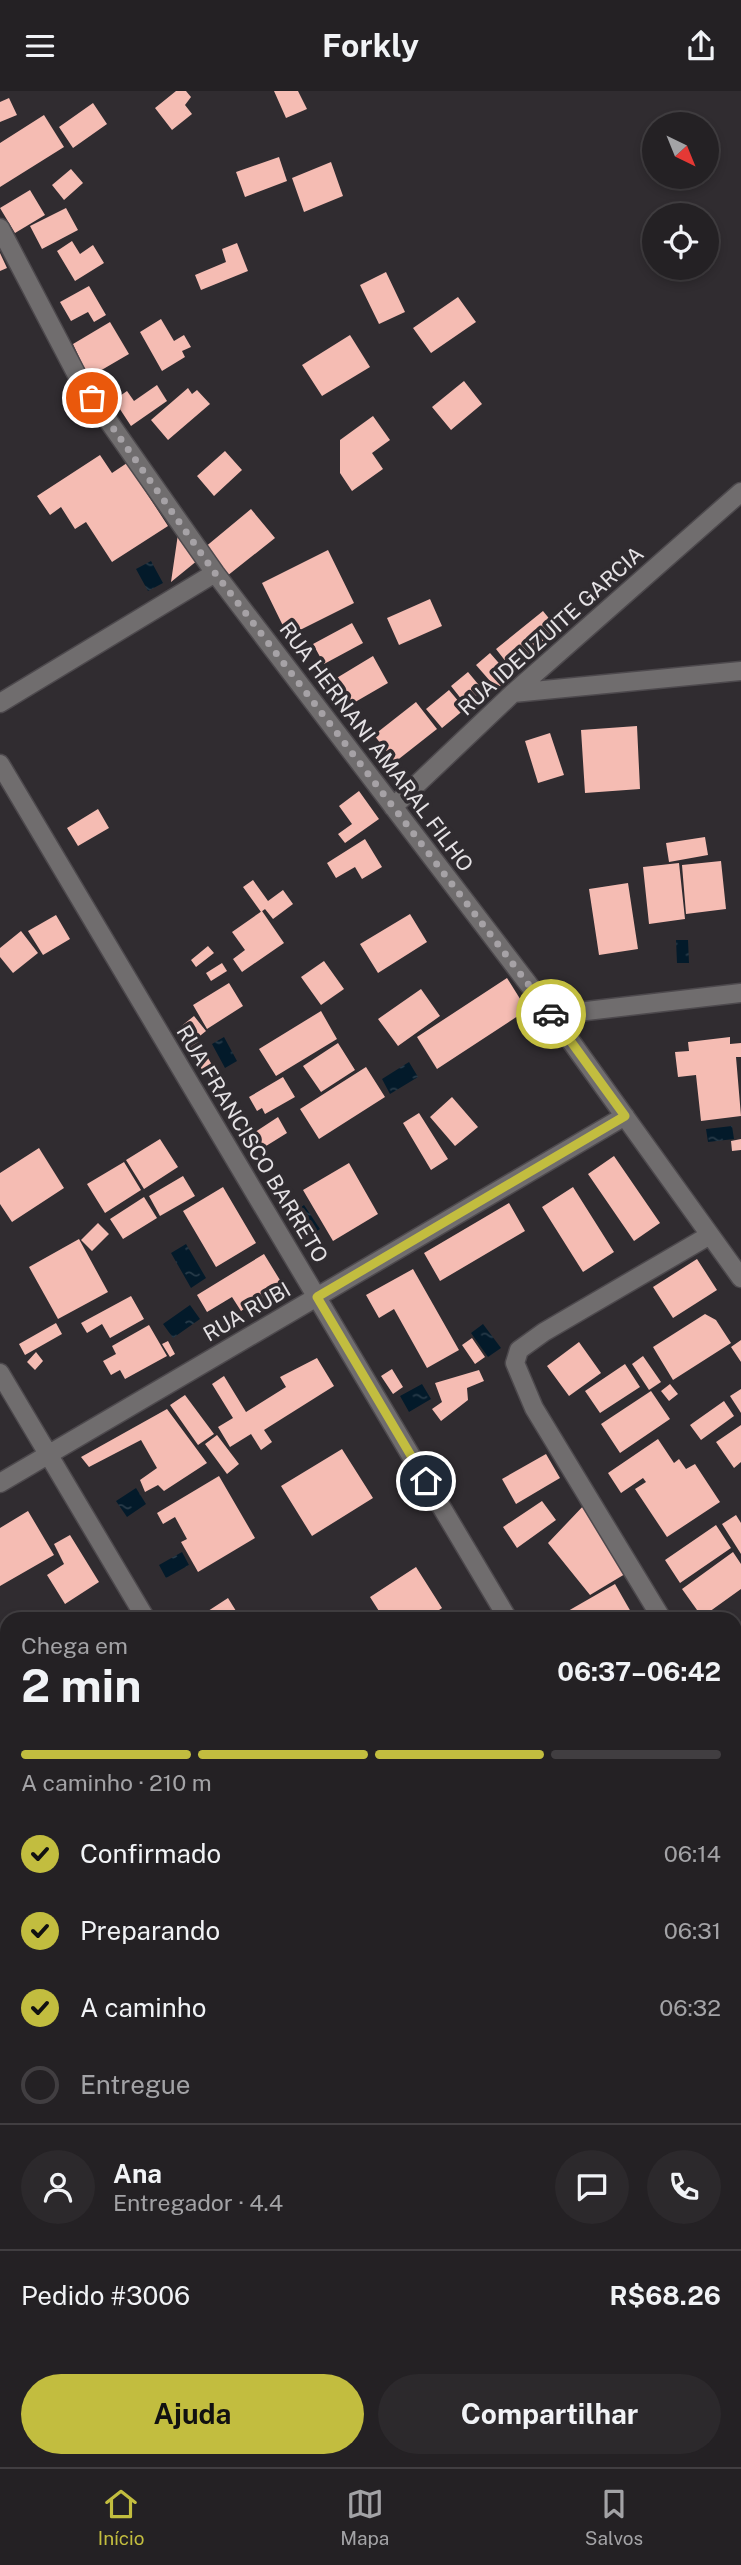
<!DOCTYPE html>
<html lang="pt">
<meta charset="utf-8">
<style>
body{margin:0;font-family:"Public Sans",sans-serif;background:#2c292c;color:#f1f3f6;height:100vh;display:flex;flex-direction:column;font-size:26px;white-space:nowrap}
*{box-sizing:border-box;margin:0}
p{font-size:23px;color:#a3a3a6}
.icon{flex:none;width:38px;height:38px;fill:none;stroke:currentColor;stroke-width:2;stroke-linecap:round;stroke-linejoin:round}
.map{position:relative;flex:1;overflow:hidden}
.sheet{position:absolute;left:0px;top:1521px;width:742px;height:856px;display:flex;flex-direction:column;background:#242124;border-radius:21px 21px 0 0;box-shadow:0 4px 10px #0003,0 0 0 2px #413e41}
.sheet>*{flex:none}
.needle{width:46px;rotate:137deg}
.buttons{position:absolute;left:642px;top:21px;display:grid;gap:14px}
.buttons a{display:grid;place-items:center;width:77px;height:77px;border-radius:50%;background:#242124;box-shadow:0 4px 10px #0003,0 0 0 2px #413e41;font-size:35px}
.pin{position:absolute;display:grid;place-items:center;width:60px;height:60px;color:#fff;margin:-30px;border:4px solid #fff;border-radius:50%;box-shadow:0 2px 7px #0007}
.courier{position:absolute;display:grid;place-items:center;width:70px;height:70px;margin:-35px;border:5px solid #c2bd3f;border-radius:50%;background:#fff;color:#222;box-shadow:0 2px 9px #0007}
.summary em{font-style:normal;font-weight:700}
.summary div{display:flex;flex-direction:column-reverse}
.summary{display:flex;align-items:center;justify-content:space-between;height:119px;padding:0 21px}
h1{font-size:46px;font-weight:700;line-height:52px}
.bar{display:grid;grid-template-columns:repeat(4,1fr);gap:10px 7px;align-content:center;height:84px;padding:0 21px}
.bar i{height:9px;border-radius:5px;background:#413e41}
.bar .selected{background:#c2bd3f}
.bar p{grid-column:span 4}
.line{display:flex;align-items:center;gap:18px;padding:0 21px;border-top:2px solid #413e41}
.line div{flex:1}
.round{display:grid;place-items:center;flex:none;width:74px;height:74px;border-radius:37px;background:#2c292c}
ol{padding:0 21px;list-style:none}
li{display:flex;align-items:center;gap:21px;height:77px}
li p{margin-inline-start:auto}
li .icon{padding:7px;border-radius:50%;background:#c2bd3f;color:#111;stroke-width:4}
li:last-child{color:#a3a3a6}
li i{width:38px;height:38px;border:4px solid #413e41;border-radius:50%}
.cta{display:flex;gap:14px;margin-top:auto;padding:14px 21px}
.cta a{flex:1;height:80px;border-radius:42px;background:#c2bd3f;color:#111;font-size:28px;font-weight:700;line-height:80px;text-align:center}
.cta a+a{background:#2c292c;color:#f1f3f6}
header{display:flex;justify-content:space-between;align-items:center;height:91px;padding:0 21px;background:#242124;font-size:32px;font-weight:700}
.dock{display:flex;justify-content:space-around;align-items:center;height:98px;border-top:2px solid #413e41;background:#242124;font-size:19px;color:#a3a3a6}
.dock a{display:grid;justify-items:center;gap:4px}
.dock .selected{color:#c2bd3f}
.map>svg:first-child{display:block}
.water{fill:url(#water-ripples)}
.building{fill:#f5bcb3}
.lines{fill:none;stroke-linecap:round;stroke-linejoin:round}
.minor-casing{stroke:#4d494d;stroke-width:21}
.major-casing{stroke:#4d494d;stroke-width:21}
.minor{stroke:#706d6e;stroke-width:18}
.major{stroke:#b3adae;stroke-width:18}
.done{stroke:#a6a2a6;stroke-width:7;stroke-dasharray:0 12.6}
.route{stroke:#c2bd3f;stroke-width:9}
.labels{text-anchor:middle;stroke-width:7;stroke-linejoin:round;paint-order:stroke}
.street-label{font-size:21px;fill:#e5e2e5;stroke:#302c30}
</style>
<header><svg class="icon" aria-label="menu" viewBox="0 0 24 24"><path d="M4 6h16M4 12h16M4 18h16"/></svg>Forkly<svg class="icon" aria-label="share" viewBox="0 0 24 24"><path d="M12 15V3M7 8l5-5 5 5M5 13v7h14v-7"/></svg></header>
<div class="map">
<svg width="741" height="2376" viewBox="0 0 741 2376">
<defs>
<pattern id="water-ripples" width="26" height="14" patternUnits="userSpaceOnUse" patternTransform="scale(1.75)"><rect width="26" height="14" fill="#031a2a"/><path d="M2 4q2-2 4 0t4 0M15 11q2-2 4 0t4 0" fill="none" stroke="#283b49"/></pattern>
</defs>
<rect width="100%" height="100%" fill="#302c30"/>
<path class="water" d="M151 470 163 492 148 500 136 478Z
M676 849H688L689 872H677Z
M224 946 237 970 225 977 212 953Z
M409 971 418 986 390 1003 382 988Z
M732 1035 734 1048 708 1051 706 1038Z
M304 1114 320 1138 305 1149 290 1124Z
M186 1153 206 1187 191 1197 171 1162Z
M190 1214 200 1228 173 1247 163 1233Z
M483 1233 501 1257 488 1266 471 1242Z
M422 1293 431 1308 409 1321 400 1305Z
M136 1397 146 1413 127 1426 116 1410Z
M182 1461 189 1474 166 1487 159 1474Z"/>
<path class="building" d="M176 0H186L191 6 185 14 192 23 172 39 155 17Z
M274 0H298L307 18 286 27Z
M9 7 17 24 0 31V11Z
M93 12 107 33 73 57 59 36Z
M44 24 64 56 0 96V52Z
M279 66 287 90 245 106 236 81Z
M331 71 343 105 304 121 292 87Z
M71 78 83 92 64 109 52 94Z
M30 99 45 124 15 142 0 117Z
M66 117 78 139 42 158 30 135Z
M72 150 80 163 93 154 104 172 75 190 57 160Z
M237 152 248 180 201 199 195 184 226 171 222 158Z
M0 162 7 177 0 180Z
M386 181 405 221 379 233 360 194Z
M89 195 106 224 94 231 88 221 71 230 60 211Z
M458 206 476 231 431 262 413 237Z
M161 228 174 250 184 244 191 256 182 260 185 266 162 280 140 241Z
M110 231 129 263 93 284 90 278 86 281 73 253Z
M350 244 370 276 322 305 302 274Z
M464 290 482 313 451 339 432 316Z
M157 294 167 310 131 335 114 309 127 300 134 310Z
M188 297 192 303 197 299 210 313 168 349 151 329Z
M373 325 390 349 372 362 383 378 352 400 340 382V349Z
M225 360 242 379 214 405 197 385Z
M100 364 112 382 127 372 168 435 112 471 86 431 75 438 61 416 50 424 37 405Z
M251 418 275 447 227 485 204 457Z
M178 443 198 469 171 491Z
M328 459 354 512 288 545 262 492Z
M430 508 442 535 399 554 387 527Z
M543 520 560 541 513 580 496 558Z
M352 532 363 552 324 573 313 553Z
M490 562 511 586 497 598 476 574Z
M373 565 388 592 350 614 335 588Z
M468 581 483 599 466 614 451 595Z
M449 599 465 618 442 637 426 618Z
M416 611 437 638 395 671 374 644Z
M637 635 640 698 585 702 581 639Z
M550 642 564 684 538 692 525 650Z
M359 700 379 728 345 752 338 743 352 733 339 715Z
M98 718 109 737 78 755 67 737Z
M705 746 708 764 669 771 666 752Z
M365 748 382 776 362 788 355 776 336 787 327 772Z
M721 770 726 818 686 823 682 774Z
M679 772 685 828 649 833 643 776Z
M253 789 268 810 283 799 293 813 273 828 265 818 261 821 243 796Z
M628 792 638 858 599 864 589 798Z
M262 820 284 852 242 881 233 868 245 859 232 841Z
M410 823 427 851 378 882 360 853Z
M56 824 70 848 43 864 28 840Z
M21 840 38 862 13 882 0 866V857Z
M208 855 214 862 196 876 191 869Z
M324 870 344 898 321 914 301 886Z
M222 872 227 880 211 890 206 882Z
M507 887 527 919 437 978 417 946Z
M229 892 243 915 207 938 193 914Z
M421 898 440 925 398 955 378 928Z
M321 920 337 948 276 985 259 958Z
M194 925 206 940 191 952 179 937Z
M730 946V953L741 952V966H736L741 1025 701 1030 696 984 678 986 675 961 689 960 688 951Z
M198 950 215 979 206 985 188 956Z
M338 952 355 979 321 1001 303 975Z
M366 976 385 1006 319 1048 300 1018Z
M283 986 295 1006 265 1023 262 1017 257 1020 249 1006Z
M452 1006 478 1036 455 1055 430 1026Z
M419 1022 448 1068 431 1079 403 1032Z
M278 1026 287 1042 258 1060 249 1045Z
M160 1048 178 1076 144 1098 126 1069Z
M741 1048V1059L732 1060 731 1050Z
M39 1057 64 1097 12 1131 0 1113V1082Z
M614 1065 660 1132 634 1150 588 1083Z
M124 1071 141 1099 105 1122 87 1093Z
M349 1072 378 1123 333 1150 303 1099Z
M183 1085 195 1105 160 1125 149 1105Z
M223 1096 256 1152 216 1176 183 1120Z
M573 1096 614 1161 583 1181 542 1116Z
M144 1106 157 1127 123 1148 110 1128Z
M509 1112 525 1140 440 1190 424 1162Z
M98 1132 109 1143 92 1160 81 1149Z
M79 1148 108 1201 58 1228 29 1176Z
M264 1163 283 1194 241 1220 232 1206 207 1221 197 1204Z
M697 1168 717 1199 673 1227 653 1196Z
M413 1178 459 1259 427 1277 394 1218 379 1227 366 1204Z
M131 1205 144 1228 110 1247 102 1233 87 1242 81 1232Z
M705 1223 716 1229 731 1252 673 1289 653 1256Z
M56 1232 62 1243 25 1264 19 1253Z
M149 1234 167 1265 125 1288 120 1279 111 1284 103 1270 116 1263 112 1255Z
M472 1247 485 1266 475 1273 462 1254Z
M741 1249V1271L731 1256Z
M168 1250 175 1263 170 1266 162 1253Z
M579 1251 601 1282 569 1305 547 1275Z
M36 1261 43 1270 35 1279 27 1271Z
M643 1265 661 1291 649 1299 632 1273Z
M317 1267 334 1295 264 1339 272 1351 261 1359 251 1343 230 1356 218 1336 233 1327 212 1293 224 1285 246 1321 286 1296 280 1286Z
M625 1273 640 1296 600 1322 585 1300Z
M392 1278 403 1296 393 1303 381 1285Z
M479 1279 484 1290 467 1297 468 1309 441 1330 432 1318 442 1311 435 1292Z
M670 1293 678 1303 669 1310 661 1300Z
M741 1298V1322L730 1305Z
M651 1300 670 1328 620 1362 601 1333Z
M185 1304 214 1343 198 1354 170 1314Z
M724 1310 734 1325 701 1349 690 1334Z
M167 1318 207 1372 164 1400 158 1394 145 1401 140 1389 157 1377 141 1349 89 1376 81 1366Z
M741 1334V1371L734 1377 716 1351Z
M217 1344 239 1373 227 1383 205 1353Z
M658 1348 674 1372 679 1368 686 1378 695 1373 720 1411 667 1446 635 1398 646 1391 643 1387 621 1402 608 1382Z
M342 1358 373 1407 312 1445 281 1395Z
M546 1363 560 1387 516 1413 502 1388Z
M219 1385 255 1447 198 1481 181 1451 187 1448 175 1426 163 1433 157 1422Z
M542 1410 556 1429 517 1457 503 1436Z
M587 1411 625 1483 590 1504 548 1452Z
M28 1420 54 1464 0 1495V1437Z
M736 1424 741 1432V1463L722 1433Z
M716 1434 731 1457 680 1492 665 1469Z
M70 1444 99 1491 65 1513 47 1484 64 1473 54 1453Z
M733 1461 741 1473V1498L702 1526 682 1498Z
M416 1476 442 1517 426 1528H384L370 1506Z
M615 1493 635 1528H554Z
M228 1507 241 1528H212L208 1520Z
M0 1603 7 1615V1677L0 1681Z
M735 1658 741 1669V1688L735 1691Z
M741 1763V1813L735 1803V1766Z
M735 2085 741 2104V2114L735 2115Z
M741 2154V2185L735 2187V2155Z
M741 2290V2313H740L735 2291Z
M7 2314V2370H23L25 2376H0V2316Z
M741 2361V2376H691L710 2370H735V2362Z
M480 2370H485L487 2376H458Z
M546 2370H595L597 2376H548Z
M600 2370H628L602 2376Z"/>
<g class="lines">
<defs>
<path id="minor" d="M0 137 79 288 215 482 552 924 741 1187
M513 602 741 580
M0 612 215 482
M0 673 508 1528
M393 716 513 602 741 401
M552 924 741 902
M0 1282 146 1528
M0 1392 625 1025
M662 1528 534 1317 515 1272 519 1259 544 1241 710 1144
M735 1612 741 1609
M735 1648 741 1658
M0 1712 7 1708
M0 1881 7 1893
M735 1900 741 1910
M735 2027 741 2048
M735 2231 741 2230
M0 2294 7 2292
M56 2370 58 2376
M207 2370 209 2376
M367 2370 369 2376
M522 2370 524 2376
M678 2370 680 2376
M226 2376 249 2370"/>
<path id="major" d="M735 1989 741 1987
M735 2019 741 2018
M0 2191 7 2189
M0 2222 7 2220"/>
</defs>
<use href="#minor" class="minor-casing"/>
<use href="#major" class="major-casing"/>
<use href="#minor" class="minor"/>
<use href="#major" class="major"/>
</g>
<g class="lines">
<path class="done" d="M92 307 215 482 551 923"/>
<path class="route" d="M426 1390 317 1206 625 1025 551 923"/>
</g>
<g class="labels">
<g class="street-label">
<text transform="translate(551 540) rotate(-42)" y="7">RUA IDEUZUITE GARCIA</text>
<text transform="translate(376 656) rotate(53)" y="7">RUA HERNANI AMARAL FILHO</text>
<text transform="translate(252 1053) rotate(59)" y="7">RUA FRANCISCO BARRETO</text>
<text transform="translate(247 1221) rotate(-30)" y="7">RUA RUBI</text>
</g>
</g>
</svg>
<div class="buttons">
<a><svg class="needle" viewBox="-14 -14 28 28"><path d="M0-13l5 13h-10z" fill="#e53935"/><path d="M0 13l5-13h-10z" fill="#a3a3a6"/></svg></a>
<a><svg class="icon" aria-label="locate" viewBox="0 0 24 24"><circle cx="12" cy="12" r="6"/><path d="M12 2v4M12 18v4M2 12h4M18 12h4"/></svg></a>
</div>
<div class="pin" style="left:92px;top:307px;background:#ea580c"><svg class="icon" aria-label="bag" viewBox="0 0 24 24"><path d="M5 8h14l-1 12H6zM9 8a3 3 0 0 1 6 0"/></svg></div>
<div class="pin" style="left:426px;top:1390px;background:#1f2937"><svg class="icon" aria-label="home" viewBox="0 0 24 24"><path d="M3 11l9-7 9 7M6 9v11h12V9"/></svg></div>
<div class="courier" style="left:551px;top:923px"><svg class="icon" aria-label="car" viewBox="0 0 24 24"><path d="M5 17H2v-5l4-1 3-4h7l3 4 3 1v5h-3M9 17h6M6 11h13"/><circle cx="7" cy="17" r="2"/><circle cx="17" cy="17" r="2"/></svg></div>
<section class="sheet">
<div class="summary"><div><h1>2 min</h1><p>Chega em</p></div><em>06:37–06:42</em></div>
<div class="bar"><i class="selected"></i><i class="selected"></i><i class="selected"></i><i></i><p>A caminho · 210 m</p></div>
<ol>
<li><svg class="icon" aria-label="check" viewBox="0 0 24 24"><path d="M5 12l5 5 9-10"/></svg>Confirmado<p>06:14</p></li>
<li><svg class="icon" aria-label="check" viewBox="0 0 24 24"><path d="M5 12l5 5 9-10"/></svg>Preparando<p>06:31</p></li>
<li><svg class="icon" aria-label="check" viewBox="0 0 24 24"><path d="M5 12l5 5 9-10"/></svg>A caminho<p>06:32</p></li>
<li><i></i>Entregue</li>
</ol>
<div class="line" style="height:126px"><a class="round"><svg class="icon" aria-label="person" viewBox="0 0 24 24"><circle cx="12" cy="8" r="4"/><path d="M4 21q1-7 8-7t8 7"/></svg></a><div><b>Ana</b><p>Entregador · 4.4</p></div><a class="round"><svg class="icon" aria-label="chat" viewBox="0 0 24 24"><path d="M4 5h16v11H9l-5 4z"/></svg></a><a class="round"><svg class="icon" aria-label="phone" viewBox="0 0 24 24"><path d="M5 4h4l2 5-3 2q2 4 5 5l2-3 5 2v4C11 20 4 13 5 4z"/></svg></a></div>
<div class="line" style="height:91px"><div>Pedido #3006</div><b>R$68.26</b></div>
<div class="cta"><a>Ajuda</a><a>Compartilhar</a></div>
</section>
</div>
<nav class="dock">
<a class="selected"><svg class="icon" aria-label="home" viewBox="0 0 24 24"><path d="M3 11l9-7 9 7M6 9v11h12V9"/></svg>Início</a>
<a><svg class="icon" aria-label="map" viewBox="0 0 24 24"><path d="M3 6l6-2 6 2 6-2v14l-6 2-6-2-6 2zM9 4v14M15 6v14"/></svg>Mapa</a>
<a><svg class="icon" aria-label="saved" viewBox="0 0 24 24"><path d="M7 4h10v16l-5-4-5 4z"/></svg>Salvos</a>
</nav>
